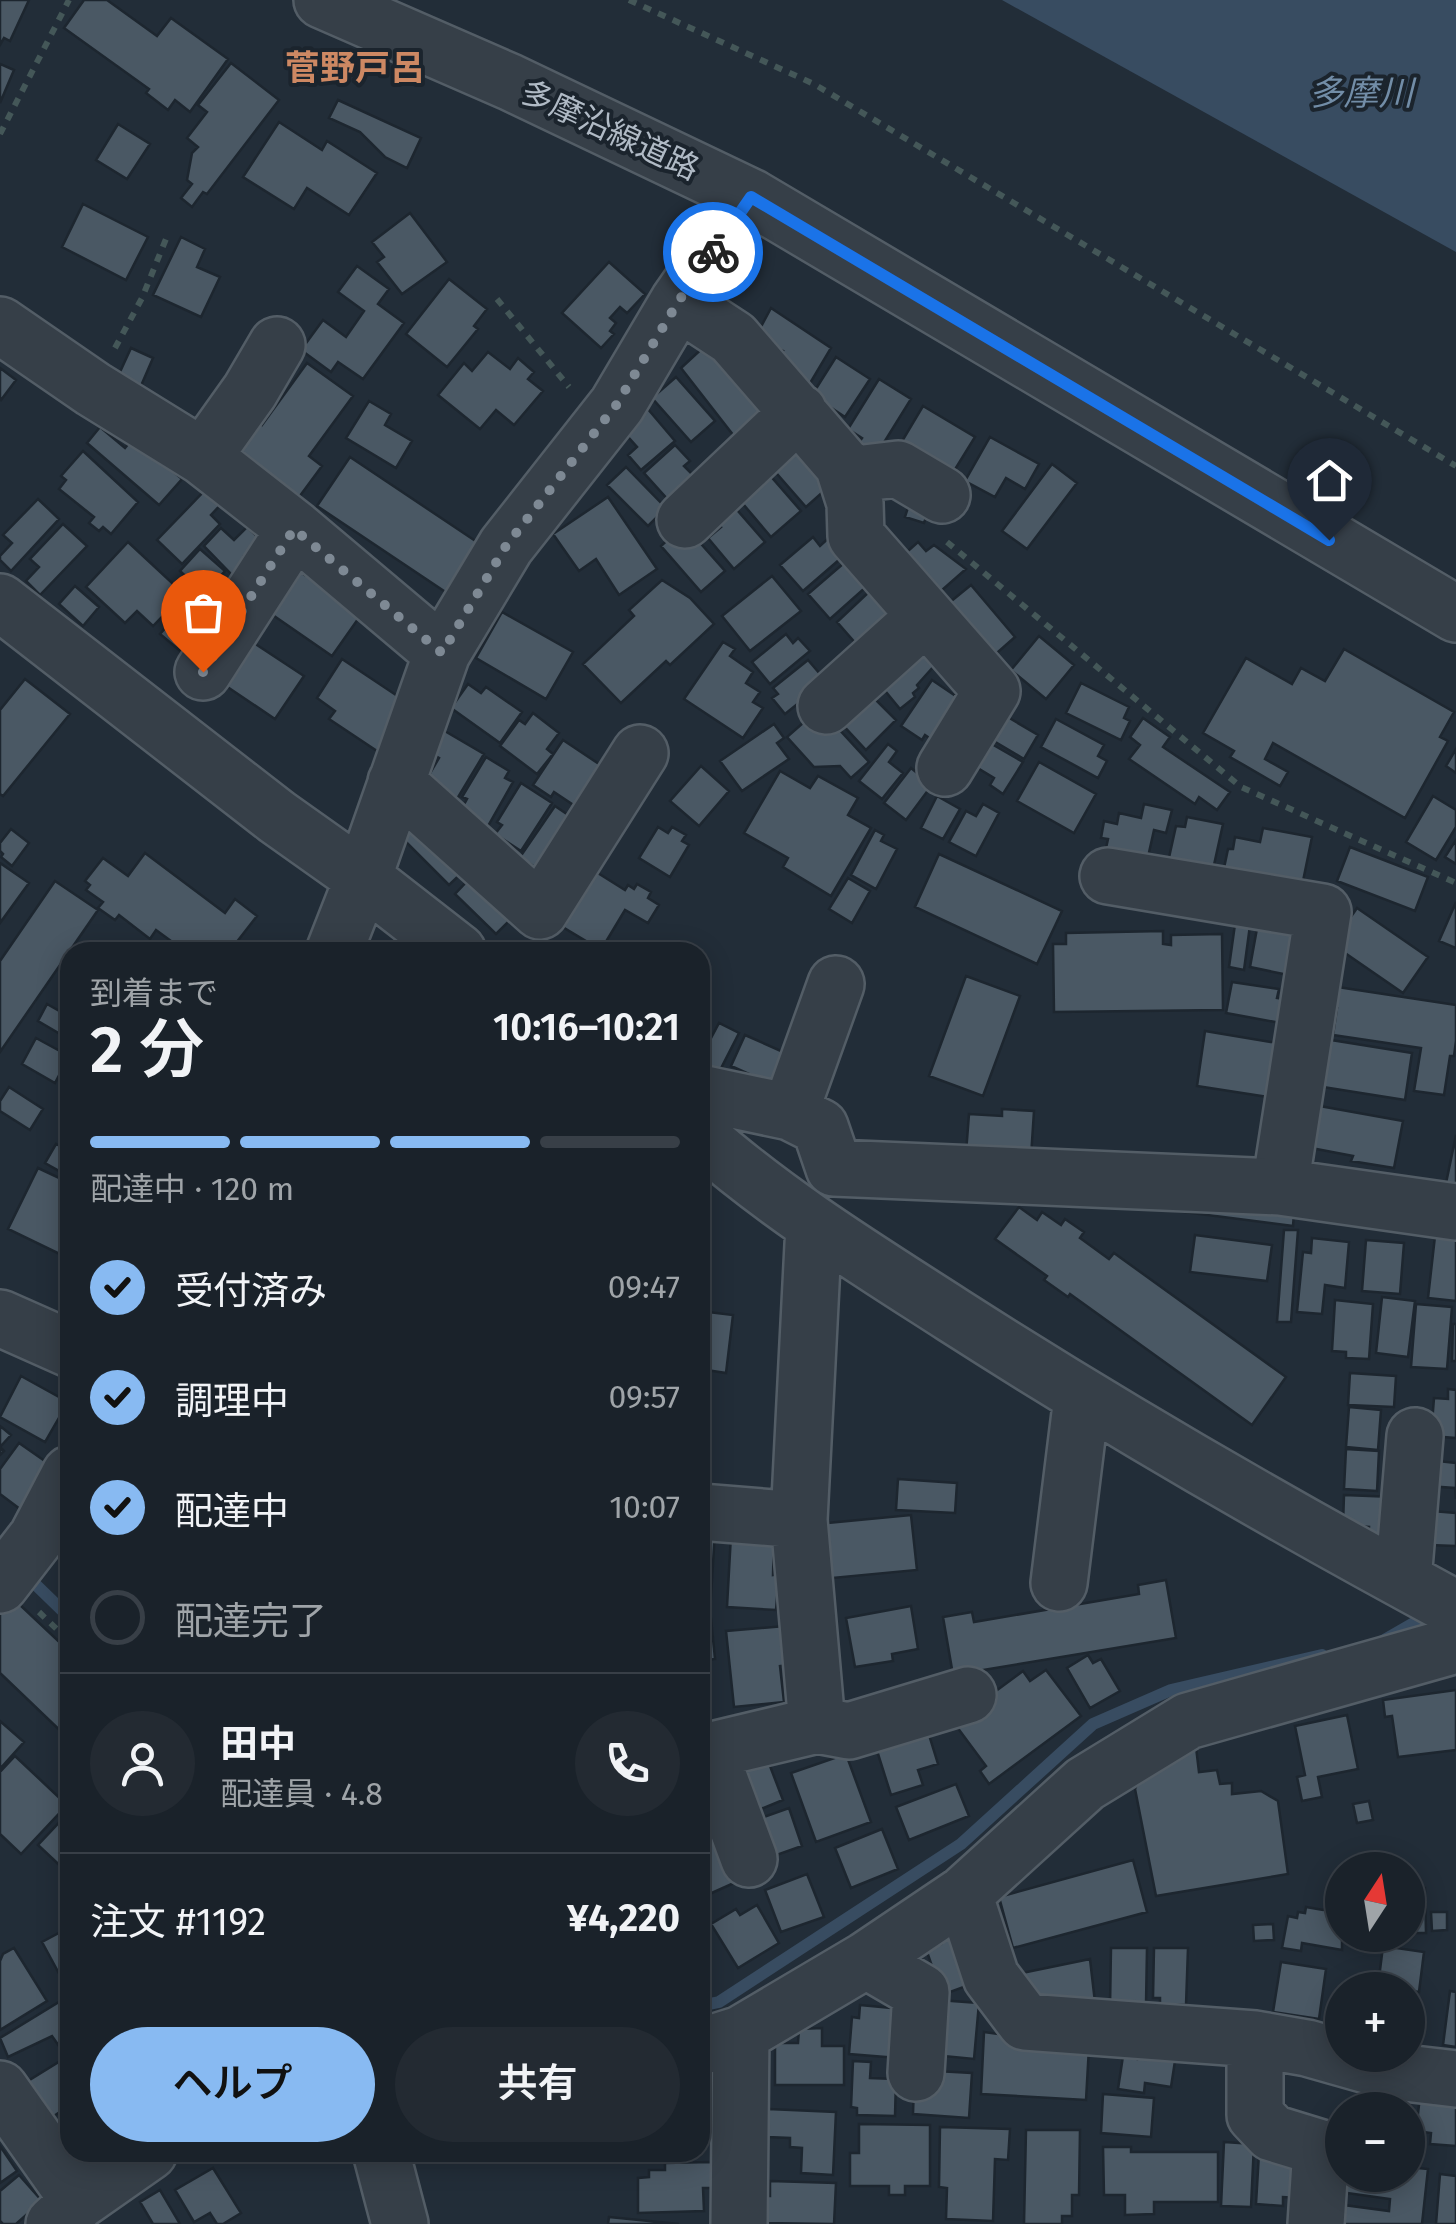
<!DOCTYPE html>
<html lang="ja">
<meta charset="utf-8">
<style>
body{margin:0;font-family:"Fira Sans","Noto Sans JP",sans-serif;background:#232a32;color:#f1f3f6;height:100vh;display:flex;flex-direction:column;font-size:38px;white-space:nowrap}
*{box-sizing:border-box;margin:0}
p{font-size:32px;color:#9fa4a8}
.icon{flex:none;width:55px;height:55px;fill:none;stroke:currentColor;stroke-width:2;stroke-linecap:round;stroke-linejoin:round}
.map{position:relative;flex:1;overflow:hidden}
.panel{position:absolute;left:60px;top:942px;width:650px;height:1220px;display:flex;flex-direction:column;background:#1a222a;border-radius:30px;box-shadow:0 5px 25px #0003,0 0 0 2px #383f47}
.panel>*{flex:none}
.needle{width:65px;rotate:12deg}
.tools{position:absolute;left:1325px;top:1852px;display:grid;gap:20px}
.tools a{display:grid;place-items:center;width:100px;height:100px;border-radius:50%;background:#1a222a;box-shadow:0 5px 25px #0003,0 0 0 2px #383f47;font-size:50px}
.pin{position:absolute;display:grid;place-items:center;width:85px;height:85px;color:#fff;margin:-102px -42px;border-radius:50% 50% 50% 0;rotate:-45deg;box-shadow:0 0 10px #0007}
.pin .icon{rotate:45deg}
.courier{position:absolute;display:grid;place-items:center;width:100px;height:100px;margin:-50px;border:8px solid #1a73e8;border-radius:50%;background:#fff;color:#222;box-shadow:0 2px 12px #0007}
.head em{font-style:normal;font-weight:600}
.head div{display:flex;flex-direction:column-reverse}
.head{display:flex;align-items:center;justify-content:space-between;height:170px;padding:0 30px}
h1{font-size:65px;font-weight:600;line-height:75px}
.bar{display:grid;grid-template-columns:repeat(4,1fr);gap:15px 10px;align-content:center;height:120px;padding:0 30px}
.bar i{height:12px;border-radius:8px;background:#383f47}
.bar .selected{background:#88baf2}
.bar p{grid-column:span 4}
.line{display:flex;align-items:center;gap:25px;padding:0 30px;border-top:2px solid #383f47}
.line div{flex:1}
.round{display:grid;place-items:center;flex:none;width:105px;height:105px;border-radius:52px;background:#232a32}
ol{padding:0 30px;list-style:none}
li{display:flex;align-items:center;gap:30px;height:110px}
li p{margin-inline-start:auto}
li .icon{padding:10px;border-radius:50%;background:#88baf2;color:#111;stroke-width:4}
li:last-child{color:#9fa4a8}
li i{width:55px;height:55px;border:5px solid #383f47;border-radius:50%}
.cta{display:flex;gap:20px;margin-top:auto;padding:20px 30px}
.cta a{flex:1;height:115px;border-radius:60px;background:#88baf2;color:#111;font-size:40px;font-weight:600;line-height:115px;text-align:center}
.cta a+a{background:#232a32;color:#f1f3f6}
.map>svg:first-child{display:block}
.water{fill:#384c61}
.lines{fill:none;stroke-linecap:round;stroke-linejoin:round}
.stream{stroke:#384c61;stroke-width:12}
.building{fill:#4a5864;stroke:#1d262f;stroke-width:2.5}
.minor-casing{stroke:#535d66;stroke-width:60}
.path{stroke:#445758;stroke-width:6;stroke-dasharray:8 8;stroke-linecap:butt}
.minor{stroke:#363f48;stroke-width:55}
.done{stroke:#7e8994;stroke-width:10;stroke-dasharray:0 18}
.route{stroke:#1a73e8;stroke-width:12}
.labels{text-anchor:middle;stroke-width:8;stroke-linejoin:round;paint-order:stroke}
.street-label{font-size:32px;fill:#b0bac5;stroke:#1b242d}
.neighbourhood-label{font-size:35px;font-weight:bold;fill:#cd8863;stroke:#1b242d}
.water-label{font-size:35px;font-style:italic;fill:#728da7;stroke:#1b242d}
</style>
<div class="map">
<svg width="1456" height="2224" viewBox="0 0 1456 2224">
<rect width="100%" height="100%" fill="#222d38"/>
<path class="water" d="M1002 0H1456V252Z"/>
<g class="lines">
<path class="stream" d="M35 1584 70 1618
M1381 1642 1433 1612
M700 2006 719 2002 961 1844 1093 1724 1171 1690 1322 1655"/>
</g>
<path class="building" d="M0 0H29L10 41 4 38 0 45Z
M84 0H107L157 36 171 18 228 59 190 112 175 100 168 110 146 93 149 89 64 28Z
M231 63 279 100 207 194 203 192 192 207 181 198 192 184 187 180 192 153 198 147 187 138 207 112 198 105Z
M0 64 14 70 0 103Z
M338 100 421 138 407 168 385 157 360 132 329 118Z
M279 122 322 150 327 141 377 173 349 215 307 188 294 209 243 177Z
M118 124 150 144 127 179 96 160Z
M83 204 148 237 126 280 62 247Z
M410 213 447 262 402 294 377 262 384 257 372 242Z
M181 237 205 249 197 267 220 277 201 317 153 295Z
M609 262 645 294 627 313 620 307 610 318 616 323 610 331 614 334 601 348 562 313Z
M357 266 389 289 378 304 404 323 363 379 338 362 331 372 301 350 323 320 346 337 364 311 338 292Z
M449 279 487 309 474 326 478 329 447 367 406 334Z
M771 308 831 348 806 390 777 362 783 351 754 340Z
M708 343 775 410 741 445 681 368Z
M131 348 153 358 137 395 114 385Z
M488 352 510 369 518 358 534 372 528 379 543 391 514 425 496 410 480 429 438 395 464 363 472 371Z
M836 357 870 379 845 417 812 395Z
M307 363 353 396 309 456 322 466 291 508 218 456 247 415 262 425Z
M0 368 16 380 1 400 0 399Z
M676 377 715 421 691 442 652 398Z
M879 379 911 399 875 457 857 445 862 438 848 429Z
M369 401 391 414 385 425 412 441 396 468 346 438Z
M923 406 975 437 946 484 895 453Z
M647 408 675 441 641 470 628 455 637 447 621 429Z
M100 427 125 448 134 437 182 479 159 505 87 443Z
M990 437 1039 464 1025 489 1006 478 995 497 965 481Z
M798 444 833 483 806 507 771 467Z
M675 445 690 461 684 466 697 479 671 503 644 473Z
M83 451 138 502 111 534 103 527 99 531 89 523 94 517 59 489 66 480 61 476Z
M350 457 483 546 450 595 317 506Z
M1052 464 1077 483 1027 549 1002 531Z
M626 467 666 508 648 526 607 485Z
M767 472 801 511 771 537 738 498Z
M210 485 225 500 211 515 220 524 182 564 157 540Z
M608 497 657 569 619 595 596 559 579 571 553 534Z
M38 499 59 519 11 571 0 560V556L12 543 3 535Z
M910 501 930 507 924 523 905 517Z
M731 503 765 542 734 569 708 538 721 527 714 519Z
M63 524 87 546 40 595 26 581 39 567 30 559Z
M247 527 261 540 244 556 251 563 236 579 204 546 221 528 234 540Z
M677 531 694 536 725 571 701 592 661 546Z
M832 535 847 553 803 591 780 565 813 537 820 546Z
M128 542 184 594 153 626 137 611 125 623 86 587Z
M918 542 926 551 934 545 966 569 933 598 899 559Z
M200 549 225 571 217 580 231 593 215 610 193 591 197 587 180 571Z
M844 563 866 587 830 619 808 594Z
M293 567 305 575 311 568 363 612 332 656 264 609Z
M772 576 801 611 750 651 722 616Z
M662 580 690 598 714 624 670 665 666 661 621 703 583 664 634 616 629 610Z
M971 585 1015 637 989 660 944 607Z
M75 586 99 607 83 626 59 604Z
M872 589 894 613 858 646 837 622Z
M190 601 220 627 197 665 160 634Z
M502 612 573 652 546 699 476 658Z
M786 634 793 643 798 638 810 651 770 684 752 662Z
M1039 636 1074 665 1046 699 1011 670Z
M723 642 735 649 730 656 753 672 746 683 760 692 753 702 763 708 743 738 684 699Z
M254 643 304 676 275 719 226 686Z
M918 647 934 666 917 685 919 688 913 693 915 697 900 709 877 681Z
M1344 649 1454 712 1440 737 1448 741 1405 818 1273 743 1265 759 1288 772 1280 786 1230 757 1234 751 1203 733 1246 658 1292 684 1301 668 1325 681Z
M342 659 408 703 377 751 329 719 335 711 317 698Z
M808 660 826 681 785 714 772 698 778 694 773 688Z
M25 679 70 714 3 796 0 794V710Z
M932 680 966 703 938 744 925 735 922 740 901 726Z
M1081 683 1129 707 1124 718 1130 721 1121 740 1066 713Z
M468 684 481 693 486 687 522 712 500 743 451 708Z
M871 695 896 720 866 750 841 723Z
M533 713 559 733 547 749 553 754 537 774 500 746 519 720 525 724Z
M824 713 869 762 851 778 840 766 814 767 787 737 812 715Z
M1006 716 1038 735 1024 759 992 740Z
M1143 718 1170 737 1163 747 1230 792 1217 810 1199 797 1195 804 1129 759 1140 745 1130 737Z
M1056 719 1104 745 1098 756 1107 761 1098 778 1041 747Z
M774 724 784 738 777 743 789 759 742 791 720 761Z
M443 730 484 754 457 799 426 780 439 758 429 752Z
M563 740 602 766 575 806 554 792 551 797 533 785Z
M990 743 1023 762 1003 794 990 785 994 778 976 767Z
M888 744 897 751 889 762 903 773 882 799 859 781Z
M1456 749V773L1446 766Z
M486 757 509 771 505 778 513 782 488 826 461 810 467 799 462 797Z
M1039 762 1096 794 1074 833 1017 801Z
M701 766 729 791 699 826 670 801Z
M911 768 932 785 906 820 884 803Z
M780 771 810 788 818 776 858 798 848 815 871 828 831 896 783 867 788 858 744 833Z
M521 783 552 803 521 851 495 834 502 825 497 822Z
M937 796 960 809 943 839 921 828Z
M1433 796 1456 810V827L1436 860 1406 842Z
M983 804 999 813 976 856 949 842 966 811 976 816Z
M1144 804 1172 810 1166 833 1154 830 1146 866 1104 857 1108 839 1101 838 1104 821 1117 824 1119 813 1141 818Z
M555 806 577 821 542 872 520 857Z
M1187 817 1223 824 1212 874 1168 862 1176 826 1185 827Z
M418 818 468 867 449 885 400 836Z
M658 827 668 833 672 827 686 835 682 841 689 845 670 877 639 858Z
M1263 828 1312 837 1302 886 1224 868 1228 849H1233L1235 837 1260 842Z
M11 829 29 843 12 866 1 857 3 854 0 851V843Z
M875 830 884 835 881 841 897 849 876 889 851 875Z
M1456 840V864L1445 857Z
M1350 847 1428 877 1415 911 1337 881Z
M145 853 225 913 235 899 257 916 229 952H186L156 930 150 939 119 915 115 920 98 908 103 902 86 890 90 885 85 881 103 858 128 876Z
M939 854 1062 911 1037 964 915 907Z
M0 863 29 883 0 923Z
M593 870 625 890 628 885 634 889 637 884 651 892 648 898 659 905 648 923 625 910 601 950 556 923Z
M474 874 516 914 496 934 455 894Z
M848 878 870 891 852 923 829 909Z
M55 881 98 910 0 1052V961Z
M1456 902V948L1439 941Z
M1357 908 1428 957 1403 993 1332 944Z
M1236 917 1251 918 1244 970 1229 967Z
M1258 923 1301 932 1293 976 1250 967Z
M1163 931V944L1171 945V935L1222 934 1223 1010 1054 1012 1053 944H1066V933Z
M269 943 291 952H265Z
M966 976 1020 996 983 1096 929 1076Z
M70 977V999L60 993Z
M1232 982 1279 989 1277 998 1290 1000 1286 1024 1226 1013Z
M1331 986 1456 1005V1041L1454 1056H1450L1444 1095 1414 1091 1421 1048 1333 1035 1337 1008 1327 1007Z
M47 1004 70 1017 67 1038 38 1021Z
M700 1020 707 1024 702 1033 711 1038 719 1023 739 1033 716 1078 700 1070Z
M1205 1031 1277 1043 1268 1097 1197 1086Z
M745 1035 790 1055 776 1086 731 1066Z
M36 1038 69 1056 55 1083 22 1064Z
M1331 1040 1412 1053 1405 1100 1323 1087Z
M9 1087 43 1109 30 1130 0 1111V1101Z
M1314 1105 1403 1121 1394 1168 1351 1161 1353 1156 1306 1147Z
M1002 1109 1034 1111 1031 1157 966 1153 969 1114 1002 1116Z
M1456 1135V1190L1445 1188Z
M56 1144 70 1151V1177L45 1163Z
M38 1168 70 1183 63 1196 70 1199V1259L8 1229Z
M1019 1207 1037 1220 1042 1212 1061 1225 1065 1219 1084 1232 1080 1238 1109 1259 1114 1253 1286 1377 1252 1425 1070 1294 1068 1297 1044 1280 1047 1276 995 1239Z
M1153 1208 1294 1213 1293 1226Z
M1284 1230H1298L1291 1322H1277Z
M1195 1235 1272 1245 1267 1281 1190 1272Z
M1435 1236 1456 1239V1301L1428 1298Z
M1312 1238 1349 1242 1345 1288 1325 1285 1322 1314 1297 1312 1303 1252 1311 1253Z
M1366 1240 1404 1243 1400 1294 1362 1291Z
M1382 1297 1415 1301 1408 1357 1376 1353Z
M1335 1300 1373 1304 1369 1359 1346 1358V1352L1332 1351Z
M1416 1304 1452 1307 1447 1369 1411 1367Z
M700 1311 733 1315 726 1373 700 1369Z
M1453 1324H1456V1361H1452Z
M1350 1373 1396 1376 1394 1407 1348 1405Z
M21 1376 68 1402 45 1442 0 1417Z
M1448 1389 1456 1390V1438L1431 1436 1434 1398 1448 1399Z
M1349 1407 1381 1410 1378 1450 1346 1447Z
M0 1426 11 1435 0 1447 4 1451 0 1455Z
M19 1443 52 1466 20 1509 0 1494V1469Z
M1346 1449 1379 1451 1377 1491 1344 1489Z
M1429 1460 1456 1463V1499L1455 1488 1427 1486Z
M898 1479 957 1483 955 1513 896 1510Z
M1344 1495 1394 1497 1392 1538 1368 1537 1369 1527 1343 1525Z
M1432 1511 1456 1513V1546L1429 1545Z
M911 1515 917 1570 822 1579 817 1524Z
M700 1530 715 1531 710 1612 700 1611Z
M731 1535 774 1538 773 1575 779 1574 776 1610 727 1607Z
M1166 1580 1176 1638 953 1675 943 1617 972 1612 974 1622 1139 1594 1138 1585Z
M18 1603 70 1652V1740L0 1673V1613L7 1605Z
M911 1606 918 1649 892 1654 893 1661 855 1667 846 1618Z
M711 1619 715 1659 700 1661V1620Z
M785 1626 789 1665 780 1666 784 1702 734 1707 726 1631Z
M1088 1655 1093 1663 1101 1659 1120 1691 1090 1708 1067 1668Z
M1046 1670 1081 1716 989 1784 980 1771 986 1766 957 1727 966 1713 1023 1671 1030 1681Z
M1456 1690V1750L1398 1757 1392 1716 1385 1717 1383 1700Z
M1347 1715 1358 1769 1318 1777 1322 1797 1302 1801 1297 1777 1305 1775 1295 1726Z
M0 1721 24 1742 0 1769Z
M925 1722 938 1764 918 1770 923 1785 891 1795 873 1738Z
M1196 1747 1199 1772 1217 1770 1220 1784 1232 1783V1794L1261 1791 1278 1801 1288 1874 1156 1896 1135 1789 1144 1768Z
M765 1753 783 1800 751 1813 733 1766Z
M846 1754 871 1822 816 1842 791 1773Z
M15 1756 67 1805 21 1854 0 1834V1772Z
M956 1784 969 1816 909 1840 896 1807Z
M1369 1801 1373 1820 1357 1823 1353 1804Z
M789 1808 802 1846 771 1857 758 1819Z
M70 1811V1875L38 1845Z
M882 1829 898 1869 851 1888 835 1848Z
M715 1841 734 1883 705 1896 700 1886V1847Z
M1133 1860 1147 1912 1013 1948 999 1897Z
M807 1874 824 1917 781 1932 765 1890Z
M1408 1888H1425L1426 1933H1408Z
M1337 1902 1342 1903V1950L1302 1943 1301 1951 1282 1948 1288 1916 1297 1918 1298 1912 1305 1913 1306 1907 1323 1910Z
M757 1905 779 1943 738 1968 711 1924 736 1909 740 1915Z
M1431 1912H1447V1930L1432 1931Z
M1273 1924 1274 1940 1254 1941 1253 1925Z
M961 1926 980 1981 942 1995 926 1949 941 1944 937 1935Z
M70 1927V1974L62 1979 42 1942Z
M1383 1946 1424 1952 1419 1992 1378 1986Z
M14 1948 47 2001 0 2030V1961L3 1954Z
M1111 1948H1147L1146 2004 1110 2007Z
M1154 1948H1188L1186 2005 1160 2004V1998H1153Z
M1090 1959 1096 2011 1036 2007 1022 1973Z
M1281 1962 1326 1969 1319 2019 1273 2012Z
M1450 1991 1456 1992V2047L1443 2045Z
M938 2000 979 2003 974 2059 933 2055Z
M59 2002 70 2019V2040L59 2046 52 2036 8 2057 0 2038Z
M860 2005 902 2009 898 2058 849 2054 852 2017 859 2018Z
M822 2028V2046H844V2085H775V2043H798L799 2029Z
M984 2032 1089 2047 1086 2100 981 2094Z
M1138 2049 1157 2058 1175 2061 1171 2087 1145 2083 1144 2093 1118 2089 1123 2056 1137 2059Z
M70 2055V2105L51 2118 28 2081Z
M853 2061 871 2062 870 2078 896 2079 895 2116 857 2115V2108L851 2107Z
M936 2071 972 2073 969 2118 913 2114 914 2084Z
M1103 2094 1154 2098 1151 2137 1101 2133Z
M1420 2096 1456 2100V2146L1430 2144 1431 2133 1416 2131Z
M768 2109 836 2112 833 2175 801 2173 802 2148 790 2147V2138L767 2137Z
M70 2119V2144L58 2127Z
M859 2124 930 2125V2186H905V2195H889V2186H850V2153H859Z
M940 2127 1010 2129 1008 2160 995 2159 993 2221 946 2219 947 2188 939 2187Z
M1026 2130H1080L1079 2195H1072V2216H1062V2224H1024Z
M1224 2142 1254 2144 1251 2207 1221 2206Z
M0 2146 17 2171 0 2183Z
M1103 2147H1131V2152H1218V2202H1154V2214L1125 2215V2195H1104Z
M75 2152H103L84 2165Z
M1259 2153 1302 2166 1299 2198 1283 2197V2206L1256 2204Z
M712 2162 713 2188H703L704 2211 638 2213V2178L649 2177V2170H665V2163Z
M1408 2167 1428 2169 1422 2224H1334L1336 2204 1389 2211 1390 2199 1333 2191 1342 2175H1408Z
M213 2168 241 2213 223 2224H217L210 2213 194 2222 175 2190Z
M1440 2174 1456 2176V2224H1436Z
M19 2175 42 2201 16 2224H3L0 2221V2191Z
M770 2181 836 2183 834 2224 761 2223 762 2196H770Z
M160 2190 180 2224H153L140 2202Z
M609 2217 679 2224H608Z"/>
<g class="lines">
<defs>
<path id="minor" d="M322 0 510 82 751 197 1456 614
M678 302 733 338 843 465 855 503 856 536 992 691 945 768
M0 325 93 389 203 457 295 529 442 653
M203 457 250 391 277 345
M847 475 898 469 942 495
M685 520 799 412
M0 602 277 817 363 878 458 952
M203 672 295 529
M826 706 926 616
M396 782 540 911 640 753
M1108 876 1323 912 1280 1187
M334 952 363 878 442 653 506 546 617 405 678 302 751 197
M700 1093 790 1112 820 1127 834 1168 1280 1187 1456 1212
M790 1112 836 984
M700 1136C778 1205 866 1259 953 1315 1117 1420 1285 1517 1456 1609
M0 1318 70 1349
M700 1512 799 1520
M1403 1580 1415 1436
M1059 1583 1082 1397
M0 1585 37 1537 70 1474
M817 1725 849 1731 968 1695
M709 1751 749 1859
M700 1753 817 1725 799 1520 814 1225
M964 1894 991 1977 1025 2022 1255 2039V2115L1272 2133 1321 2148 1316 2224
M866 1960 921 1992 916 2073
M1255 2039 1307 2048 1388 2071 1456 2079
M700 2047 741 2034 866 1960 964 1894 1085 1784 1188 1721 1456 1645
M0 2089 79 2201
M381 2152 400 2224
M54 2224 79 2201 149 2152
M739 2224 741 2034"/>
</defs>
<use href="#minor" class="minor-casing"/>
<path class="path" d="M629 0 814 84 1456 466
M0 134 69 0
M497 299 569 387
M115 348 142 298 166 239
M947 542 1241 787 1456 883
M39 1612 70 1642"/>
<use href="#minor" class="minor"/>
</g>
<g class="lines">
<path class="done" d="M203 672 294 529 442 653 506 546 617 404 678 302 713 252"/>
<path class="route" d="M713 252 751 197 1329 540"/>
</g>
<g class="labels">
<g class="street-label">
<text transform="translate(610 130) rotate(25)" y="11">多摩沿線道路</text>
</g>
<g class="neighbourhood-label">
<text x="355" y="80">菅野戸呂</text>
</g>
<g class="water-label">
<text x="1361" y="105">多摩川</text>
</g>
</g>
</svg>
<div class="tools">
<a><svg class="needle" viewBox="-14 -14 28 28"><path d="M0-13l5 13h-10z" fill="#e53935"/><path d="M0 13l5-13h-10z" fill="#9fa4a8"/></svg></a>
<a>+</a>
<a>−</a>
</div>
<div class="pin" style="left:203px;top:672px;background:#ea580c"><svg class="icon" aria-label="bag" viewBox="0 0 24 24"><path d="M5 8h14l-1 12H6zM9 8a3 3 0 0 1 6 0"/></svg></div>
<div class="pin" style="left:1329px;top:540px;background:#1f2937"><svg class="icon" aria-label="home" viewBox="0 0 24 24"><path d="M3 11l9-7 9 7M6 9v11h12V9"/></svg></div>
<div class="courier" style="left:713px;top:252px"><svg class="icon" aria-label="bike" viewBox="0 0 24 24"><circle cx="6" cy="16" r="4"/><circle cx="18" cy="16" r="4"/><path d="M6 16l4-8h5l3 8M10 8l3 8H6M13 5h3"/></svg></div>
<section class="panel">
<div class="head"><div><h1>2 分</h1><p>到着まで</p></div><em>10:16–10:21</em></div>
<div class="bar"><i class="selected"></i><i class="selected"></i><i class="selected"></i><i></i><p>配達中 · 120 m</p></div>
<ol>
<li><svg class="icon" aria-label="check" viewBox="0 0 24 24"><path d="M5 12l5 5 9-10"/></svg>受付済み<p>09:47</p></li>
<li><svg class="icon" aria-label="check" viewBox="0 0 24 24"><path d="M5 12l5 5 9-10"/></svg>調理中<p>09:57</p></li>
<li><svg class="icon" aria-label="check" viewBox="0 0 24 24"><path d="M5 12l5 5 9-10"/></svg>配達中<p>10:07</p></li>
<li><i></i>配達完了</li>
</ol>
<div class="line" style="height:180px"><a class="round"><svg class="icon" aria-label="person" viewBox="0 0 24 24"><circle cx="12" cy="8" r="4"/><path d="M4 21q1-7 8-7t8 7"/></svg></a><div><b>田中</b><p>配達員 · 4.8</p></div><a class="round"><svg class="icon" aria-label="phone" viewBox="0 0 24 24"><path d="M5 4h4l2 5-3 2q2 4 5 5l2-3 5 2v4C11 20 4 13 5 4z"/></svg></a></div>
<div class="line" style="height:130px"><div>注文 #1192</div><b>¥4,220</b></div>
<div class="cta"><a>ヘルプ</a><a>共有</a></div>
</section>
</div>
